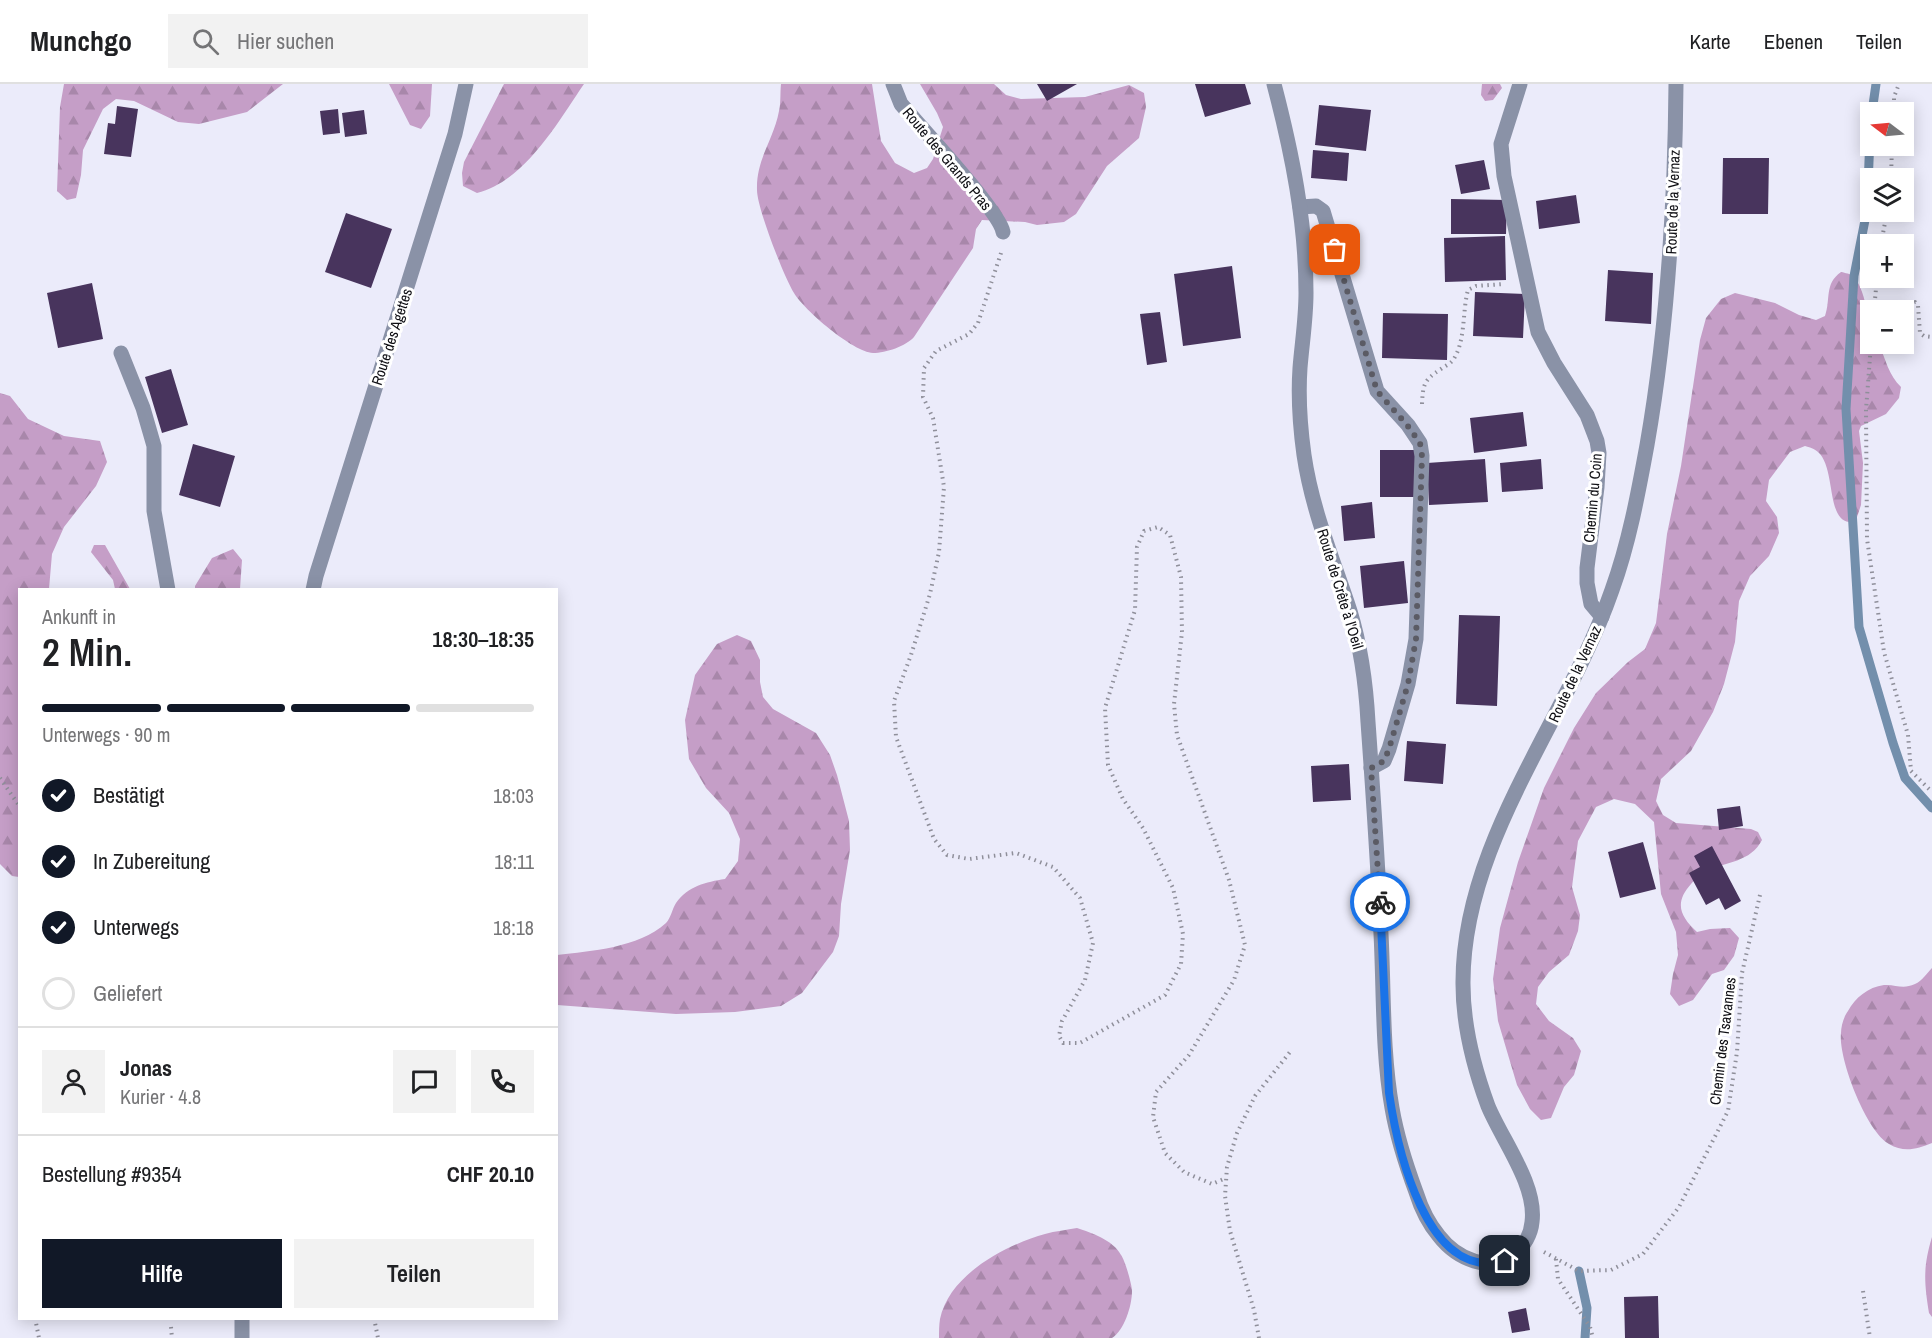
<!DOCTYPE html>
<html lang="de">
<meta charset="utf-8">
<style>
body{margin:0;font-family:"Archivo Narrow",sans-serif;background:#f2f2f2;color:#202124;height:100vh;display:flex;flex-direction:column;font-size:22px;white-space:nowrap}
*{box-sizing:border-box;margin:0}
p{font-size:20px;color:#757577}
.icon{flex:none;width:33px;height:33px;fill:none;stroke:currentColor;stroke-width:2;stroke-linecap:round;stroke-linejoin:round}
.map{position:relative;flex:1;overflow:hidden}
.drawer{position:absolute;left:18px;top:504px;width:540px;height:732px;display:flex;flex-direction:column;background:#fff;border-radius:0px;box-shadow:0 3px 15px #0003}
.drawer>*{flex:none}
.needle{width:39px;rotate:286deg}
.controls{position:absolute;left:1860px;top:18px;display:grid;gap:12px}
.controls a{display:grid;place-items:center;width:54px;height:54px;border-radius:0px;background:#fff;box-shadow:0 3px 15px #0003;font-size:30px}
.pin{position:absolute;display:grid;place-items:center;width:51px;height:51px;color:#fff;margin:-26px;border-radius:12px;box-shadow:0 3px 9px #0006}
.courier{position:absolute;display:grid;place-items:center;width:60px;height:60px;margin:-30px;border:4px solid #1a73e8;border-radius:50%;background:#fff;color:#222;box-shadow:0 2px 8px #0007}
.summary em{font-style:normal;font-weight:600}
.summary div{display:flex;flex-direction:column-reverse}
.summary{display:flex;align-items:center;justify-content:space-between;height:102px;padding:0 24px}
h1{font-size:39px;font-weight:600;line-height:45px}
.bar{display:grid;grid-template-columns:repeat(4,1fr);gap:9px 6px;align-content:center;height:72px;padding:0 24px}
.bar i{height:8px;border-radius:4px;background:#e0e0e0}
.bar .on{background:#111827}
.bar p{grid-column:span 4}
.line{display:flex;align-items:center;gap:15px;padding:0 24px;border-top:2px solid #e0e0e0}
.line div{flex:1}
.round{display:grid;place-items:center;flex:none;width:63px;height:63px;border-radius:0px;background:#f2f2f2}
ol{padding:0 24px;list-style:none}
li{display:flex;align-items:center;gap:18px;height:66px}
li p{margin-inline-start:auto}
li .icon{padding:6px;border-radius:50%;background:#111827;color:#fff;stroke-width:4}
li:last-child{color:#757577}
li i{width:33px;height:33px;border:3px solid #e0e0e0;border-radius:50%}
.button{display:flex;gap:12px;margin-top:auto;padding:12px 24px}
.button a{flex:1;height:69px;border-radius:0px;background:#111827;color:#fff;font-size:24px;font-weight:600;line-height:69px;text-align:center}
.button a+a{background:#f2f2f2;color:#202124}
header{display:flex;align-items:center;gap:36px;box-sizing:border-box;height:84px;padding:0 30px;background:#fff;border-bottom:2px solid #e0e0e0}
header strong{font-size:28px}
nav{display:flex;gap:33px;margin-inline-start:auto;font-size:21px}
.search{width:420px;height:54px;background:#f2f2f2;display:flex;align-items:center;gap:15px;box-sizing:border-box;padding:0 21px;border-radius:0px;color:#757577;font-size:22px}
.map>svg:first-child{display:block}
.forest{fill:url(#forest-firs)}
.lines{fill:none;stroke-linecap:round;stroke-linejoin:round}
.stream{stroke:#738fac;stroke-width:9}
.building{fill:#48345d}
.path{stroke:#8f8f9a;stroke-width:4;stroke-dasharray:1.5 4.5;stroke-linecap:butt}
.service{stroke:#8a92a7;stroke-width:15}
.minor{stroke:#8a92a7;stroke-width:15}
.tertiary{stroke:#8a92a7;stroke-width:15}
.done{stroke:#5b5b64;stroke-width:6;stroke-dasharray:0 10.8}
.route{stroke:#1a73e8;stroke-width:8}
.labels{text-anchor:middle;stroke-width:6;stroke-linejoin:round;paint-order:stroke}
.street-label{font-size:15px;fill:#0e0e13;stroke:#fff}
</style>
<header>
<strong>Munchgo</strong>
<div class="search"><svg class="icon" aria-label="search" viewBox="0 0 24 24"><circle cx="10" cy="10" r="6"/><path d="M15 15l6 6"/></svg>Hier suchen</div>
<nav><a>Karte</a><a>Ebenen</a><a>Teilen</a></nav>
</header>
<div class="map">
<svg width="1932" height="1254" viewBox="0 0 1932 1254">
<defs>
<pattern id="forest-firs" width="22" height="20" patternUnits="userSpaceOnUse" patternTransform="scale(1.5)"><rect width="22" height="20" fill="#c59ec7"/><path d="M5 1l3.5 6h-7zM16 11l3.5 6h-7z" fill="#a887aa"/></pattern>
</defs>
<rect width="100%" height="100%" fill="#ebebfa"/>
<path class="forest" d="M64 0H283L247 28 199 40 178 38 134 17 116 15 103 25 83 66 81 91 76 114 67 116 57 107 60 23Z
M389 0H432L430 32 421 45 410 41Z
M504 0H584C558 38 525 97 477 109L463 102 462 89 464 78Z
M781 0H872L881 57 895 79 914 89 927 84 933 75 943 43 937 29 920 0H994L1006 11 1021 15 1085 13 1129 1 1144 9 1146 23 1139 54 1107 82 1076 130 1064 138 1037 141 1025 138 982 136 976 145 973 164 914 253C906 262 886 269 873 269 853 268 804 226 794 209 784 193 757 124 757 106 756 75 774 55 779 27 781 19 780 9 781 0Z
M1482 0H1500L1502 4 1493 16 1485 17 1481 11Z
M1841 188C1842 188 1850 190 1851 191 1866 201 1870 243 1870 260H1879C1885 274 1889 292 1901 303L1899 314 1886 330 1861 342 1859 347 1863 379 1861 421 1857 433 1849 438C1826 435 1836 384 1818 368 1815 365 1809 363 1805 362L1790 368 1769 396 1766 417 1777 433 1779 449 1769 472 1750 492 1739 517 1735 558 1724 600 1713 628 1691 667 1661 695 1656 717 1663 731 1676 739 1751 745 1758 748 1762 756C1751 778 1726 778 1705 787 1700 789 1696 795 1691 800 1674 819 1680 832 1697 848L1710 845 1730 844 1739 854 1734 872 1724 886 1712 890 1693 916 1679 922 1670 910 1673 890 1678 871 1676 848 1661 810 1654 738 1635 720 1614 715 1596 723 1578 757 1572 803 1580 831 1578 847 1569 871 1549 888 1538 903 1536 920 1549 937 1573 954 1581 967 1574 991 1564 1003 1551 1034 1541 1036 1530 1025 1517 1001 1498 937 1493 895 1500 844 1518 778 1544 704 1574 644 1596 609 1628 578 1645 565 1656 539 1667 450 1681 382 1700 256 1706 234 1721 215 1735 209 1775 219 1799 231 1816 236 1825 232C1831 215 1824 200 1841 188Z
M0 309 10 312 28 335 64 352 100 357 107 378 96 402 64 443 52 470 49 505 20 506 19 793 12 792 0 780Z
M94 461H105L130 505H115L113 496 91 468Z
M233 465 242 476 240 505H195V502L212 474Z
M737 551 751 557 760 576V598L763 613 773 625 816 649 830 671 837 691 849 737 850 766 841 820 839 852 833 868 802 909 781 922 735 928 676 930 557 921V871C591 867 638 864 666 839 671 834 672 825 676 819 688 802 706 798 725 795L738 777 740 755 729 729 706 704 689 675 685 636 695 591 717 560Z
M1932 884V1059C1917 1065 1904 1069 1889 1060 1866 1047 1838 974 1841 949 1841 942 1844 932 1848 927 1855 914 1868 903 1884 901 1896 900 1902 906 1915 900 1922 897 1927 889 1932 884Z
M1077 1144C1092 1149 1113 1156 1121 1171 1125 1176 1132 1201 1132 1207 1132 1222 1124 1247 1112 1254H939C939 1248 939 1241 940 1235 949 1191 1005 1161 1045 1150 1055 1147 1067 1146 1077 1144Z
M1932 1153V1233L1929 1229C1924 1198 1923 1183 1932 1153Z"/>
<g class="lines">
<path class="stream" d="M1872 28 1876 0
M1870 53 1867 126 1854 192 1846 325 1859 543 1893 659 1905 694 1932 724
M1579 1187 1587 1224 1585 1254"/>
</g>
<path class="building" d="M1037 0H1077L1047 17Z
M1195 0H1245L1251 20 1205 33Z
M1319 21 1371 26 1366 67 1315 61Z
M117 22 138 25 131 73 104 70 108 39 115 40Z
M338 25 340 49 323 51 320 27Z
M364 26 367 50 345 53 342 29Z
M1313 66 1349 69 1347 97 1311 94Z
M1723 74H1769L1768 130H1722Z
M1484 76 1490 105 1461 110 1455 81Z
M1576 111 1580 139 1539 145 1536 117Z
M1451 115 1507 116 1506 150H1451Z
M346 129 392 145 371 204 325 188Z
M1505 152 1506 196 1445 198 1444 154Z
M1232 182 1241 254 1183 262 1174 190Z
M1608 186 1653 189 1651 240 1605 237Z
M92 199 103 255 58 264 47 209Z
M1475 208 1525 210 1523 254 1473 252Z
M1160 228 1167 278 1147 281 1140 230Z
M1383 229 1448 230 1447 276 1382 274Z
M171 285 188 341 162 349 145 293Z
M1523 328 1527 362 1474 369 1470 334Z
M193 360 235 372 220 423 179 411Z
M1380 366H1416L1417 413H1380Z
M1485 375 1488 418 1429 421 1427 379Z
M1541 375 1543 405 1502 408 1500 379Z
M1372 418 1375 454 1344 457 1341 422Z
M1404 477 1408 519 1364 524 1360 482Z
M1459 531 1500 532 1497 622 1456 620Z
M1407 657 1446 660 1443 700 1404 697Z
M1349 680 1351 716 1313 718 1311 682Z
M1740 722 1743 742 1719 746 1717 725Z
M1643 758 1656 805 1620 814 1608 768Z
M1712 762 1741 817 1725 826 1719 814 1706 821 1689 789 1700 783 1694 772Z
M1658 1212 1659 1254H1625L1624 1213Z
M1526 1224 1530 1246 1512 1249 1508 1228Z"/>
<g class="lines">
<path class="path" d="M1894 28V13L1899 0
M1891 94 1892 62
M1881 160 1887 128
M1001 169 978 239 969 250 936 267 924 284 923 313 933 334 944 403 939 468 930 510 911 571 894 617 896 653 934 755 947 771 969 775 1016 769 1053 783 1080 814 1093 859 1085 896 1062 937 1059 952 1063 959H1080L1165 911 1181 880 1183 850 1173 804 1143 744 1123 715 1108 681 1105 624 1135 526 1137 463 1144 447 1158 443 1170 451 1181 493 1182 548 1174 620 1177 651 1229 796 1245 861 1234 896 1189 971 1156 1008 1153 1033 1165 1069 1184 1088 1212 1100 1226 1094
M1874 226 1877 194
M1898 226 1915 218 1918 222 1920 249 1924 252 1932 253
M1871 260 1866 326 1867 455 1884 568 1908 651 1911 687 1932 708
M1422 320C1423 300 1424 296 1441 285 1445 282 1450 280 1453 276 1466 257 1462 228 1468 206L1476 202 1504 200
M0 694 20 723
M1544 1168 1579 1187 1611 1186 1643 1170 1679 1123 1728 1027 1737 968 1742 889 1760 811
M1556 1175 1558 1195 1590 1243 1593 1254
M1863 1207 1870 1254
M35 1234 39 1254
M374 1234 378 1254
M171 1243 172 1254
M1259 1254 1254 1226 1230 1147 1225 1112 1227 1083 1237 1049 1255 1012 1290 968"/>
<path class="service" d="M1520 0 1501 60 1504 92 1538 248 1554 279 1587 331 1597 357 1599 369 1597 403 1587 484V499L1591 520 1602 533
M1300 123 1316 122 1323 127 1377 307 1408 341 1420 359 1422 372 1416 555 1408 600 1389 665 1384 677 1371 684
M121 269 143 324 154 362V427L168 506"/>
<path class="minor" d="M893 0 901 20C919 41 1000 128 1003 148"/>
<path class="tertiary" d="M1274 0C1292 69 1306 138 1306 209 1306 235 1302 259 1300 284 1298 313 1300 342 1304 371 1312 426 1333 475 1350 527 1361 563 1366 601 1368 638 1373 708 1378 779 1381 850 1384 907 1382 967 1392 1024 1397 1053 1406 1081 1416 1108 1421 1124 1428 1139 1439 1152 1456 1174 1491 1191 1515 1170 1524 1162 1531 1150 1532 1138 1537 1101 1502 1056 1488 1022 1474 984 1463 941 1463 900 1462 758 1567 636 1612 506 1629 459 1638 410 1647 361 1668 241 1675 121 1676 0
M313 506 316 492 455 50 466 0
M242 1254V1234"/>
</g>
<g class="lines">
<path class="done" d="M1335 166 1377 307 1407 341 1420 359 1422 372 1416 555 1408 600 1389 665 1384 677 1371 684 1380 818"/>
<path class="route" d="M1380 818 1389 1009C1397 1063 1426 1199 1505 1177"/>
</g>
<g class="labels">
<g class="street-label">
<text transform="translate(947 75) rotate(50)" y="5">Route des Grands Pras</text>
<text transform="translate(1673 118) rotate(-88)" y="5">Route de la Vernaz</text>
<text transform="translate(392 253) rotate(-72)" y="5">Route des Agettes</text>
<text transform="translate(1593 414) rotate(-85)" y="5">Chemin du Coin</text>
<text transform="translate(1340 505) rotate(73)" y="5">Route de Crête à l'Oeil</text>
<text transform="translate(1575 590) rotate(-65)" y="5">Route de la Vernaz</text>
<text transform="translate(1723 957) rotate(-83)" y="5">Chemin des Tsavannes</text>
</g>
</g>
</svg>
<div class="controls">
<a><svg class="needle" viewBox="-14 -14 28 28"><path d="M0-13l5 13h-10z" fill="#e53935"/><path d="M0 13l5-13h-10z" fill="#757577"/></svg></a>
<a><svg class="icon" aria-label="layers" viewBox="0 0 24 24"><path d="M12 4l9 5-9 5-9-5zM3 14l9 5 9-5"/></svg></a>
<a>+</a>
<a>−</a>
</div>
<div class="pin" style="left:1335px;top:166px;background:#ea580c"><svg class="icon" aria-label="bag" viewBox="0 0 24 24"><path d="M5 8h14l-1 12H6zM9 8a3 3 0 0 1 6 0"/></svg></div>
<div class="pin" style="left:1505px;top:1177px;background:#1f2937"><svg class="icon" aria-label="home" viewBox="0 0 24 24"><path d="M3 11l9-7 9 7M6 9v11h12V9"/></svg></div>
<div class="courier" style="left:1380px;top:818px"><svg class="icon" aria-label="bike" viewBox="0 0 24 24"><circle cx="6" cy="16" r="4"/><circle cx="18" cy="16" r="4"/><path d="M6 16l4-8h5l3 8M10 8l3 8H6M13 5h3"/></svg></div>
<section class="drawer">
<div class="summary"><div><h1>2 Min.</h1><p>Ankunft in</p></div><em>18:30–18:35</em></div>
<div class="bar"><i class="on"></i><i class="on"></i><i class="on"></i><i></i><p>Unterwegs · 90 m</p></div>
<ol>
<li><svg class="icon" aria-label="check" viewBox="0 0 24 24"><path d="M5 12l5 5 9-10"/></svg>Bestätigt<p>18:03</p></li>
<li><svg class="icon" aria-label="check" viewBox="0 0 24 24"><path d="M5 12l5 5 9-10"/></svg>In Zubereitung<p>18:11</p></li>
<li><svg class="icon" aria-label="check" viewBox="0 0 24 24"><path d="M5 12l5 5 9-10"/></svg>Unterwegs<p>18:18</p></li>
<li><i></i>Geliefert</li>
</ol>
<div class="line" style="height:108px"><a class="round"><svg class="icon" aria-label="person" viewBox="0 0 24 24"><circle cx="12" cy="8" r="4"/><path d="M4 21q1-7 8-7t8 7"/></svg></a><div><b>Jonas</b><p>Kurier · 4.8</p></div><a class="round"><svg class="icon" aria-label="chat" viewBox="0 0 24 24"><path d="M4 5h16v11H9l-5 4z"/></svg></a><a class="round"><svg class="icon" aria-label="phone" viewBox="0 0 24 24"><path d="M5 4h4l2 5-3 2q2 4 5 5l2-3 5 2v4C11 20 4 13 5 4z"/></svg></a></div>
<div class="line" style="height:78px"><div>Bestellung #9354</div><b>CHF 20.10</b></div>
<div class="button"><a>Hilfe</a><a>Teilen</a></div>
</section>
</div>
